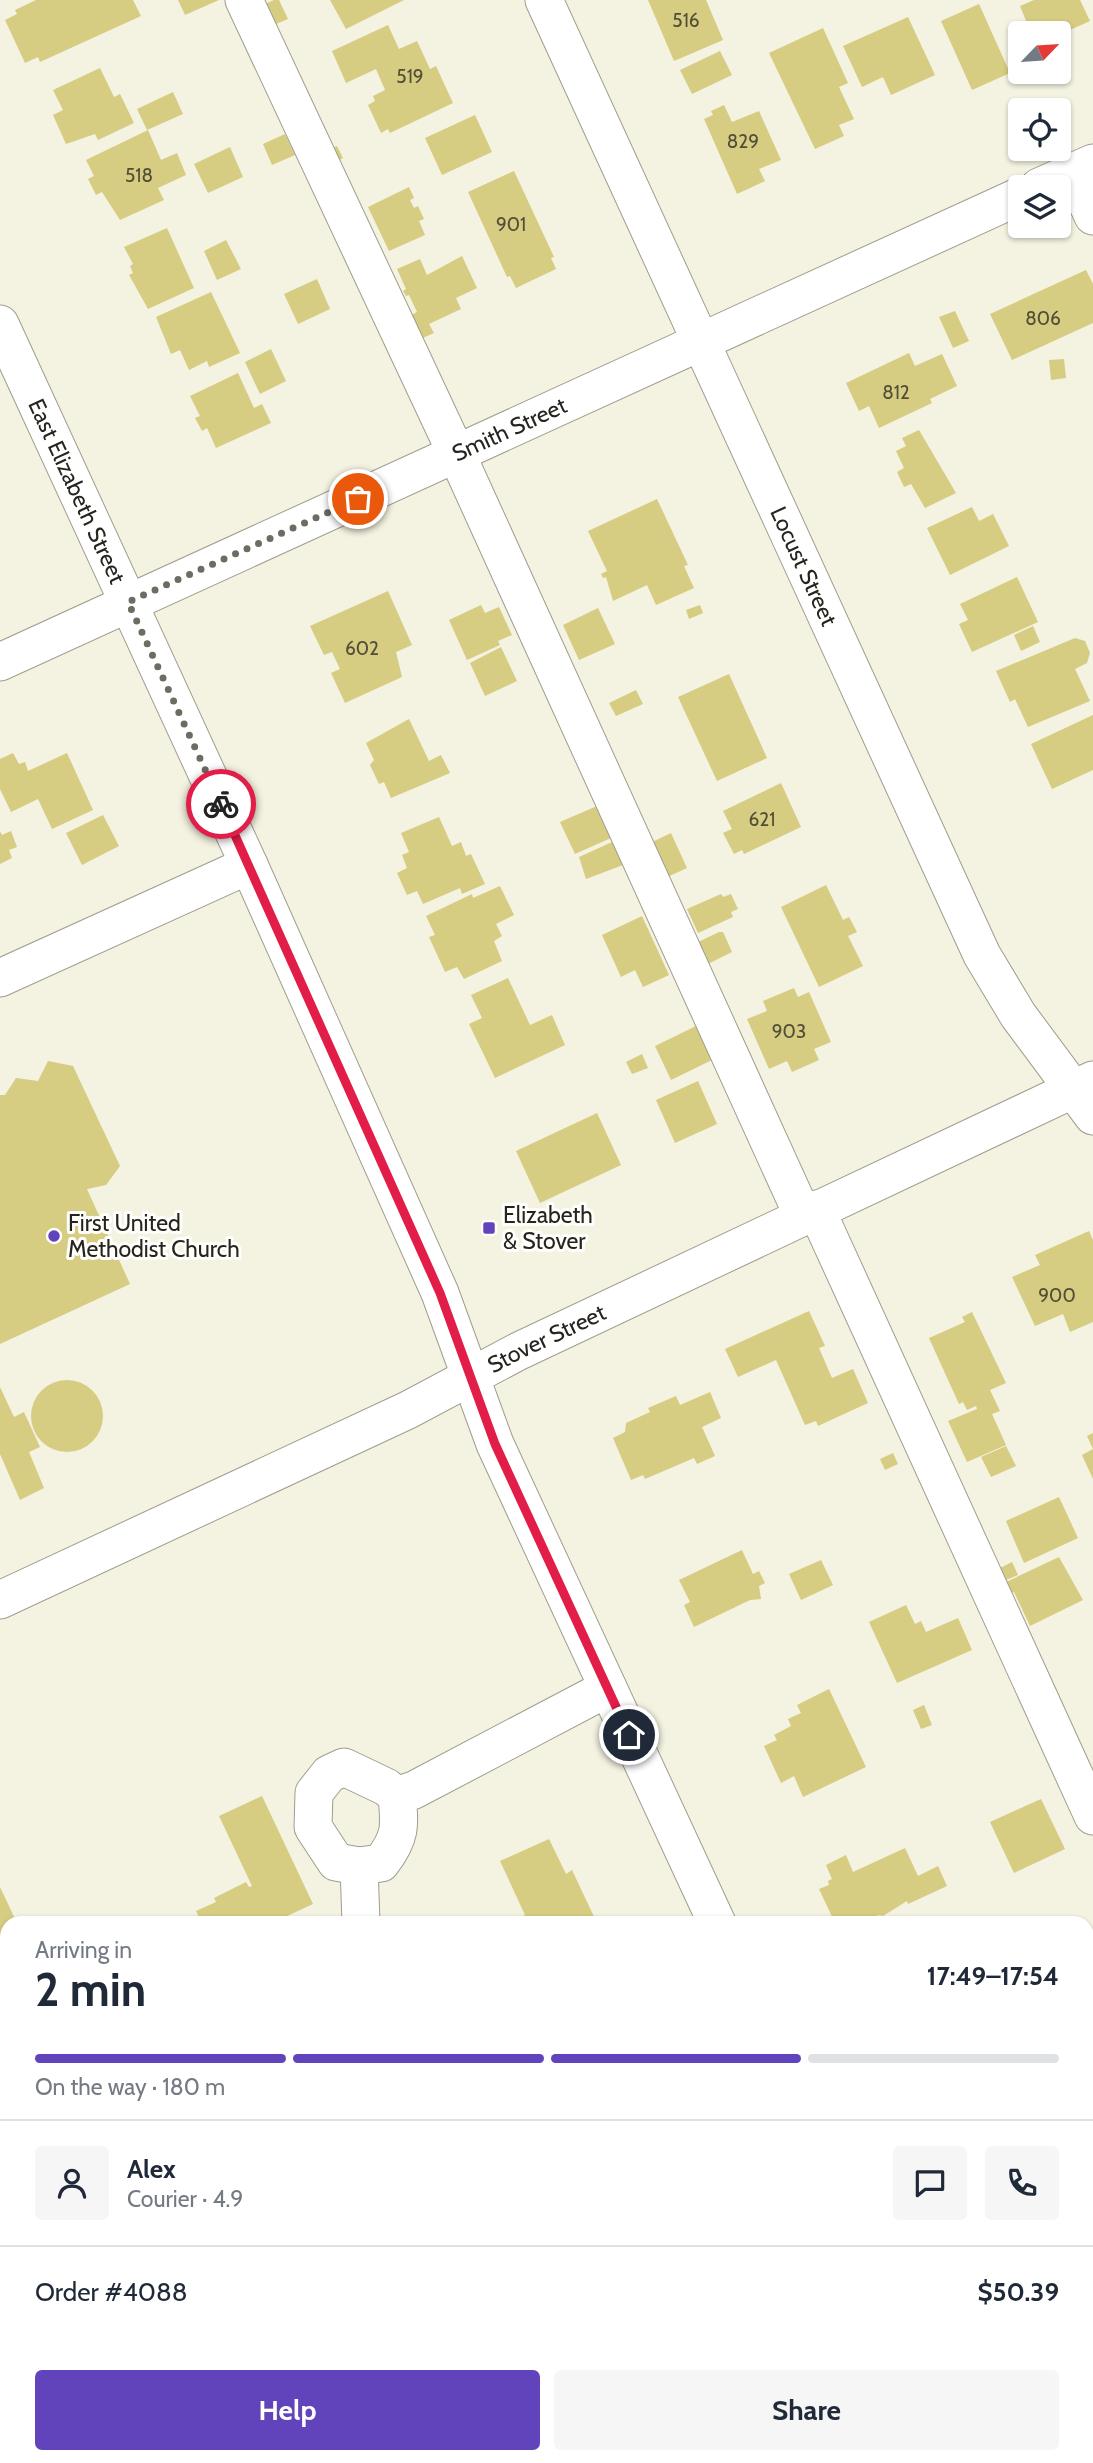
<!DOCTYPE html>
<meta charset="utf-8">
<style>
body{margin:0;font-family:Cabin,sans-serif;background:#f6f6f7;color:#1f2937;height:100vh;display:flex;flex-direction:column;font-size:26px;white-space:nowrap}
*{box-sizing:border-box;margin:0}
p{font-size:23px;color:#747a83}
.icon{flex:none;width:38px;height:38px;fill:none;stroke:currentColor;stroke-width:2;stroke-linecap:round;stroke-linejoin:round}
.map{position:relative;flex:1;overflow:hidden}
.sheet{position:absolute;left:0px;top:1916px;width:1094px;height:548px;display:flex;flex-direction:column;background:#fff;border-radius:21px 21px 0 0;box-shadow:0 2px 5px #0004}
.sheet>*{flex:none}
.needle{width:46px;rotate:65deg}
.buttons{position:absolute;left:1008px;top:21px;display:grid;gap:14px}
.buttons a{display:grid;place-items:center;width:63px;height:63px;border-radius:7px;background:#fff;box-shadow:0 2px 5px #0004;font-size:35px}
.pin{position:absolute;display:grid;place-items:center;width:60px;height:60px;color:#fff;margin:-30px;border:4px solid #fff;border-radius:50%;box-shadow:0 2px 7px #0007}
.courier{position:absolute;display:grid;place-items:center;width:70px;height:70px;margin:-35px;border:5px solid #e11d48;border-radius:50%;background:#fff;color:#222;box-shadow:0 2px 9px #0007}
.summary em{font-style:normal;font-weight:700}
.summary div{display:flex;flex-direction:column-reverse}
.summary{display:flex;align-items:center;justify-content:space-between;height:119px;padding:0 35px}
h1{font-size:46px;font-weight:700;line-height:52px}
.bar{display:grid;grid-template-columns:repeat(4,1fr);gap:10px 7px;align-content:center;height:84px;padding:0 35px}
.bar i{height:9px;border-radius:5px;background:#e0e1e3}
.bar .active{background:#6143bb}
.bar p{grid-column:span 4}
.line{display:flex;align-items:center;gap:18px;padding:0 35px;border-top:2px solid #e0e1e3}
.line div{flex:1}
.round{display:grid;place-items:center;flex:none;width:74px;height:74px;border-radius:7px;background:#f6f6f7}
.cta{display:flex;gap:14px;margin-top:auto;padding:14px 35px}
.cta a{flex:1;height:80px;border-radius:7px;background:#6143bb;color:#fff;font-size:28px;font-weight:700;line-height:80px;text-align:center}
.cta a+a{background:#f6f6f7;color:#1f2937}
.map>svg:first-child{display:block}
.building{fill:#d6cc82}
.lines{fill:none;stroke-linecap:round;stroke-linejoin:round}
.minor-casing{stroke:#9f9d8d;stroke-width:39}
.minor{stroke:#fff;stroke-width:37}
.done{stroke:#6d6c62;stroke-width:7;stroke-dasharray:0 12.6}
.route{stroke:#e11d48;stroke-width:9}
.poi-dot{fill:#6143bb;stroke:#fffefb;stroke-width:2.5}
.labels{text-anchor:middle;stroke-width:6;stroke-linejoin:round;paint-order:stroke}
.number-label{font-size:19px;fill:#514e37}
.street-label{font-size:23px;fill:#25241e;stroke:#fffefb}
.poi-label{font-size:23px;fill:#25241e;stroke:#fffefb;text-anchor:start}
</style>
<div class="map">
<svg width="1093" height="2463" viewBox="0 0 1093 2463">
<rect width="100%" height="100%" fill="#f4f2e1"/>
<path class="building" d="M36 0H133L141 16 40 62 38 57 25 63 5 20 17 14 15 10Z
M178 0H219L185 15Z
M274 0H279L288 19 269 27 260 6Z
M330 0H404L346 29Z
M648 0H706L723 40 674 61Z
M1034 0H1080L1090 21 1059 35 1031 33 1020 6Z
M979 4 1010 73 972 90 941 21Z
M908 17 935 75 891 95 883 77 862 87 843 46Z
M388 25 399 49 417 41 430 69 436 66 453 103 390 133 388 129 381 133 368 105 375 101 373 96 385 90 376 69 346 83 332 51Z
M823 28 848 83 839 87 854 119 839 125 844 136 815 149 769 53Z
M720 51 732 75 692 94 680 70Z
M100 68 114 97 120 94 134 123 98 140 95 134 66 144 53 115 63 110 53 90Z
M173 92 183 114 147 130 137 109Z
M724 105 732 122 759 111 781 160 759 169 765 181 737 194 704 119 713 115 711 111Z
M475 115 492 152 442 175 425 138Z
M148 130 161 160 177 153 186 175 158 188 164 200 120 220 102 192 96 195 88 179 94 176 86 160Z
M285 134 295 155 272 165 263 144Z
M337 146 343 158 332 164 325 151Z
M230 147 243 177 208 193 194 164Z
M514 171 554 257 551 258 556 269 516 288 510 276 507 277 468 192Z
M409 187 414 198 410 200 414 208 418 206 424 219 419 221 425 235 389 251 368 207Z
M167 228 194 288 148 309 129 275 133 273 130 266 133 264 124 247Z
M226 240 241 269 217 280 204 251Z
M462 256 477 288 456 298 461 309 429 324 434 333 416 341 405 318 417 312 409 295 406 296 403 291 406 289 397 269 420 259 427 275Z
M1086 270 1093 284V323L1012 360 990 314Z
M317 279 330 309 298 324 284 294Z
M211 292 240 353 209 367 207 361 189 370 180 350 171 354 156 317Z
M955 311 969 341 953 348 939 317Z
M271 349 286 381 260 394 245 362Z
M909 353 915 366 942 354 957 386 930 399 932 403 879 428 869 406 859 411 846 383Z
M1064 359 1066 378 1051 380 1049 360Z
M238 373 254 408 262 404 271 423 216 448 207 428 202 431 195 418 200 416 190 396Z
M919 430 956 493 925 508 911 484 904 487 897 472 904 468 896 451 906 446 902 438Z
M657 499 688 565 684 566 694 588 656 605 647 585 613 601 606 577 603 578 601 574 607 571 588 531Z
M972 507 979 521 993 514 1009 546 950 575 927 528Z
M1017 577 1038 622 972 652 959 624 968 620 960 604Z
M388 591 412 645 396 652 402 677 345 703 331 673 340 669 332 652 324 655 310 626Z
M481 605 485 613 499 607 512 635 498 641 500 645 467 660 449 620Z
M700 605 703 613 689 619 686 610Z
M598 608 615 644 579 660 563 625Z
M1033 626 1040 642 1021 651 1014 635Z
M1075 638 1085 641 1090 653 1087 663 1075 669 1090 701 1028 727 1015 699 1010 702 996 671Z
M501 647 517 681 485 696 470 663Z
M729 674 767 758 717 781 678 697Z
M636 690 643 704 616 716 609 703Z
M1093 715V770L1052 789 1031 744Z
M409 719 429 761 441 755 450 773 391 798 384 782 379 784 370 765 374 760 366 743Z
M13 753 19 764 25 762 28 771 67 753 93 810 52 829 38 799 11 812 0 789V759Z
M781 783 801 827 744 854 742 850 734 854 723 833 732 829 723 811Z
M597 806 611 838 575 854 560 822Z
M103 815 119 846 82 865 66 833Z
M439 817 452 846 461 842 466 856 471 854 485 884 462 894 460 888 423 904 417 891 407 895 397 873 407 868 402 855 409 852 401 833Z
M0 831 2 835 11 831 17 847 9 850 12 858 0 864Z
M671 833 687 868 665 878 648 844Z
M612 842 623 865 586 879 579 857Z
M826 885 843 920 849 917 857 932 848 936 863 966 819 987 781 907Z
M500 886 514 915 496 924 502 936 494 941 502 961 464 979 457 967 445 972 429 937 435 935 426 916 472 894 473 898Z
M721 894 723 897 731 894 738 909 731 912 733 917 698 933 687 909Z
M642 916 669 975 643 987 635 970 621 977 602 935Z
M719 932H723L732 952 704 966 694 944Z
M508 978 530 1025 552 1015 565 1045 495 1078 469 1024 482 1018 471 995Z
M794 988 798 997 809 992 831 1042 814 1049 819 1060 792 1072 787 1061 769 1069 747 1019 767 1011 763 1001Z
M696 1026 712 1060 671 1080 655 1046Z
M642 1054 648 1068 632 1074 626 1062Z
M48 1061 73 1066 120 1166 106 1185 87 1189 130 1284 0 1344V1095H5L16 1078 38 1081Z
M698 1081 717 1124 675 1143 656 1100Z
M597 1113 621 1165 540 1203 516 1151Z
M1089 1231 1093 1240V1322L1070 1332 1063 1314 1035 1326 1012 1277 1040 1265 1035 1255Z
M809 1311 825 1346 819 1348 832 1378 853 1369 868 1403 818 1426 816 1421 805 1425 776 1360 738 1377 725 1349Z
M972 1312 1006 1383 990 1390 1000 1411 992 1414 1006 1445 967 1462 948 1421 977 1409 976 1406 967 1410 963 1402 959 1404 929 1338 965 1322 962 1317Z
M31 1416a36 36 0 1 1 72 0a36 36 0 1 1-72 0Z
M0 1387 14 1417 24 1412 40 1447 29 1452 44 1488 20 1500 0 1454Z
M710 1392 721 1418 702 1427 715 1456 697 1464 694 1458 645 1479 643 1475 631 1480 613 1438 625 1432 626 1423 650 1412 648 1408 676 1396 680 1405Z
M1093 1433V1479L1082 1455 1093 1449 1087 1436Z
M1006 1446 1016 1466 991 1477 981 1457Z
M893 1453 898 1464 885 1470 880 1459Z
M1059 1497 1078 1538 1024 1563 1006 1521Z
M742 1550 753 1574 759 1571 765 1583 759 1586 761 1599 750 1600 694 1627 684 1605 690 1602 679 1580Z
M1059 1557 1083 1600 1030 1626 1014 1592 1010 1594 1004 1583Z
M821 1560 833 1585 801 1600 789 1574Z
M1012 1562 1018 1575 1004 1581 998 1569Z
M906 1605 915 1624 921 1621 926 1632 958 1618 972 1650 897 1683 869 1622Z
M829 1689 866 1767 803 1797 794 1776 781 1783 764 1746 777 1740 774 1735 791 1726 788 1719 801 1713 797 1705Z
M924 1705 932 1725 921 1729 913 1710Z
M262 1796 313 1904 272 1923H202L196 1911 216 1902 214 1898 246 1882 249 1887 252 1886 219 1816Z
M1041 1799 1065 1849 1014 1873 990 1822Z
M549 1839 566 1874 572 1870 597 1923H514L513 1921 525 1915 500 1861Z
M905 1848 918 1876 938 1866 947 1886 908 1904 907 1901 883 1916 879 1915 859 1923H835L819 1889 829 1885 828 1881 832 1879 826 1865 846 1855 853 1872Z
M0 1887 17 1923H7V2013L0 2017Z
M1087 1937 1093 1951V1966L1087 1969Z
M1087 2179 1093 2193V2238L1087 2240Z
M1087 2277 1093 2290V2365L1087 2368Z
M178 2457H252L239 2463H180Z
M656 2457H685L688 2463H642Z"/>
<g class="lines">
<defs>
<g id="minor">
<path d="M244 0 457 455 803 1216"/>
<path id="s1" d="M544 0 982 955 1018 1015 1093 1116"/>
<path d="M1073 172 1093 216"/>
<path d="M1039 187 1093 163"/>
<path id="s2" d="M0 324 249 865 440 1293 495 1444 717 1923"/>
<path id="s3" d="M0 662 1020 196"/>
<path d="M0 978 249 865"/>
<path d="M816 1209 1093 1816"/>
<path id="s4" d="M0 1600 408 1410 519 1351 1093 1080"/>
<path d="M397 1796C400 1827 401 1837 381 1863L359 1866 336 1862 313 1827 314 1793 329 1774 344 1767 386 1787 397 1796 414 1790 608 1688"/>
<path d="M359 1866 361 1923"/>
<path d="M0 2344 7 2359"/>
<path d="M52 2457 54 2463"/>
<path d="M963 2457 966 2463"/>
</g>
</defs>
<use href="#minor" class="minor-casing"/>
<use href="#minor" class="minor"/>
</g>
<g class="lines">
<path class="done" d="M221 804 128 602 358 499"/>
<path class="route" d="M221 804 440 1293 495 1444 629 1735"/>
</g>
<g class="poi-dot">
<rect x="482" y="1221" width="14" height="14" rx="3.5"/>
<circle cx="54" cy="1236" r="7"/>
</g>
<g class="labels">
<g class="number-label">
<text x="686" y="27">516</text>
<text x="410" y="83">519</text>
<text x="743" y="148">829</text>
<text x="139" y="182">518</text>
<text x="511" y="231">901</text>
<text x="1043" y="325">806</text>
<text x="896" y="399">812</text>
<text x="362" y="655">602</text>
<text x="762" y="826">621</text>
<text x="789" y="1038">903</text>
<text x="1057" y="1302">900</text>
</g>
<g class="street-label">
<text dy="8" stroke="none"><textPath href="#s3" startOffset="560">Smith Street</textPath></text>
<text dy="8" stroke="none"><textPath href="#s2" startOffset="184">East Elizabeth Street</textPath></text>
<text dy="8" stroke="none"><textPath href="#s1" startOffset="623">Locust Street</textPath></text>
<text dy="8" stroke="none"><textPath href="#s4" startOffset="606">Stover Street</textPath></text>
</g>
<g class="poi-label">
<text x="503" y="1223">Elizabeth<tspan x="503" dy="26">&amp; Stover</tspan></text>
<text x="68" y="1231">First United<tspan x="68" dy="26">Methodist Church</tspan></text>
</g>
</g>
</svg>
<div class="buttons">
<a><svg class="needle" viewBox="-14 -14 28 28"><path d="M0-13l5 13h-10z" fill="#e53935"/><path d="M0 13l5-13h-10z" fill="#747a83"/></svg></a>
<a><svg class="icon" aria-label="locate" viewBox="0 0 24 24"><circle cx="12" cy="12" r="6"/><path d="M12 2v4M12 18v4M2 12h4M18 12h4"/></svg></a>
<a><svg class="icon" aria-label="layers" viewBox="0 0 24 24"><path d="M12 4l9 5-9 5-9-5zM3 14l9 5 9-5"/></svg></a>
</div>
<div class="pin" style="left:358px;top:499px;background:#ea580c"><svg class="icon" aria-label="bag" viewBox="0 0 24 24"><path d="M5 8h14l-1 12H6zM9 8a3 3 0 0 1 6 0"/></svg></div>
<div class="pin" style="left:629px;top:1735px;background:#1f2937"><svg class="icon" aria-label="home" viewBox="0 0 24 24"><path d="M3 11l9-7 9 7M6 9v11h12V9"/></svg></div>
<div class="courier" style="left:221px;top:804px"><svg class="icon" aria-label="bike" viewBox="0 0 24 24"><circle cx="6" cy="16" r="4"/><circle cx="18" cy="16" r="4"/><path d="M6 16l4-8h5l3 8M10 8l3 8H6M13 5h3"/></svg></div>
<section class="sheet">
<div class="summary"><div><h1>2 min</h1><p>Arriving in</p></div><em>17:49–17:54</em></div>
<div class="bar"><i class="active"></i><i class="active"></i><i class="active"></i><i></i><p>On the way · 180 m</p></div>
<div class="line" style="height:126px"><a class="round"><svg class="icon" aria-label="person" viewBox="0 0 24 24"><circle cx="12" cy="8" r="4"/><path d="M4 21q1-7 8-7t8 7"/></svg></a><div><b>Alex</b><p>Courier · 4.9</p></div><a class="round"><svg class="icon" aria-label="chat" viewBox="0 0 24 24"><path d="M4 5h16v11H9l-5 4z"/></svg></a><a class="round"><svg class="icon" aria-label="phone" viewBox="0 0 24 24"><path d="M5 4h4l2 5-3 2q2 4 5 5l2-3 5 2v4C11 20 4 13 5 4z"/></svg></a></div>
<div class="line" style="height:91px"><div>Order #4088</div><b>$50.39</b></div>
<div class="cta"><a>Help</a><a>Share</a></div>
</section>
</div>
